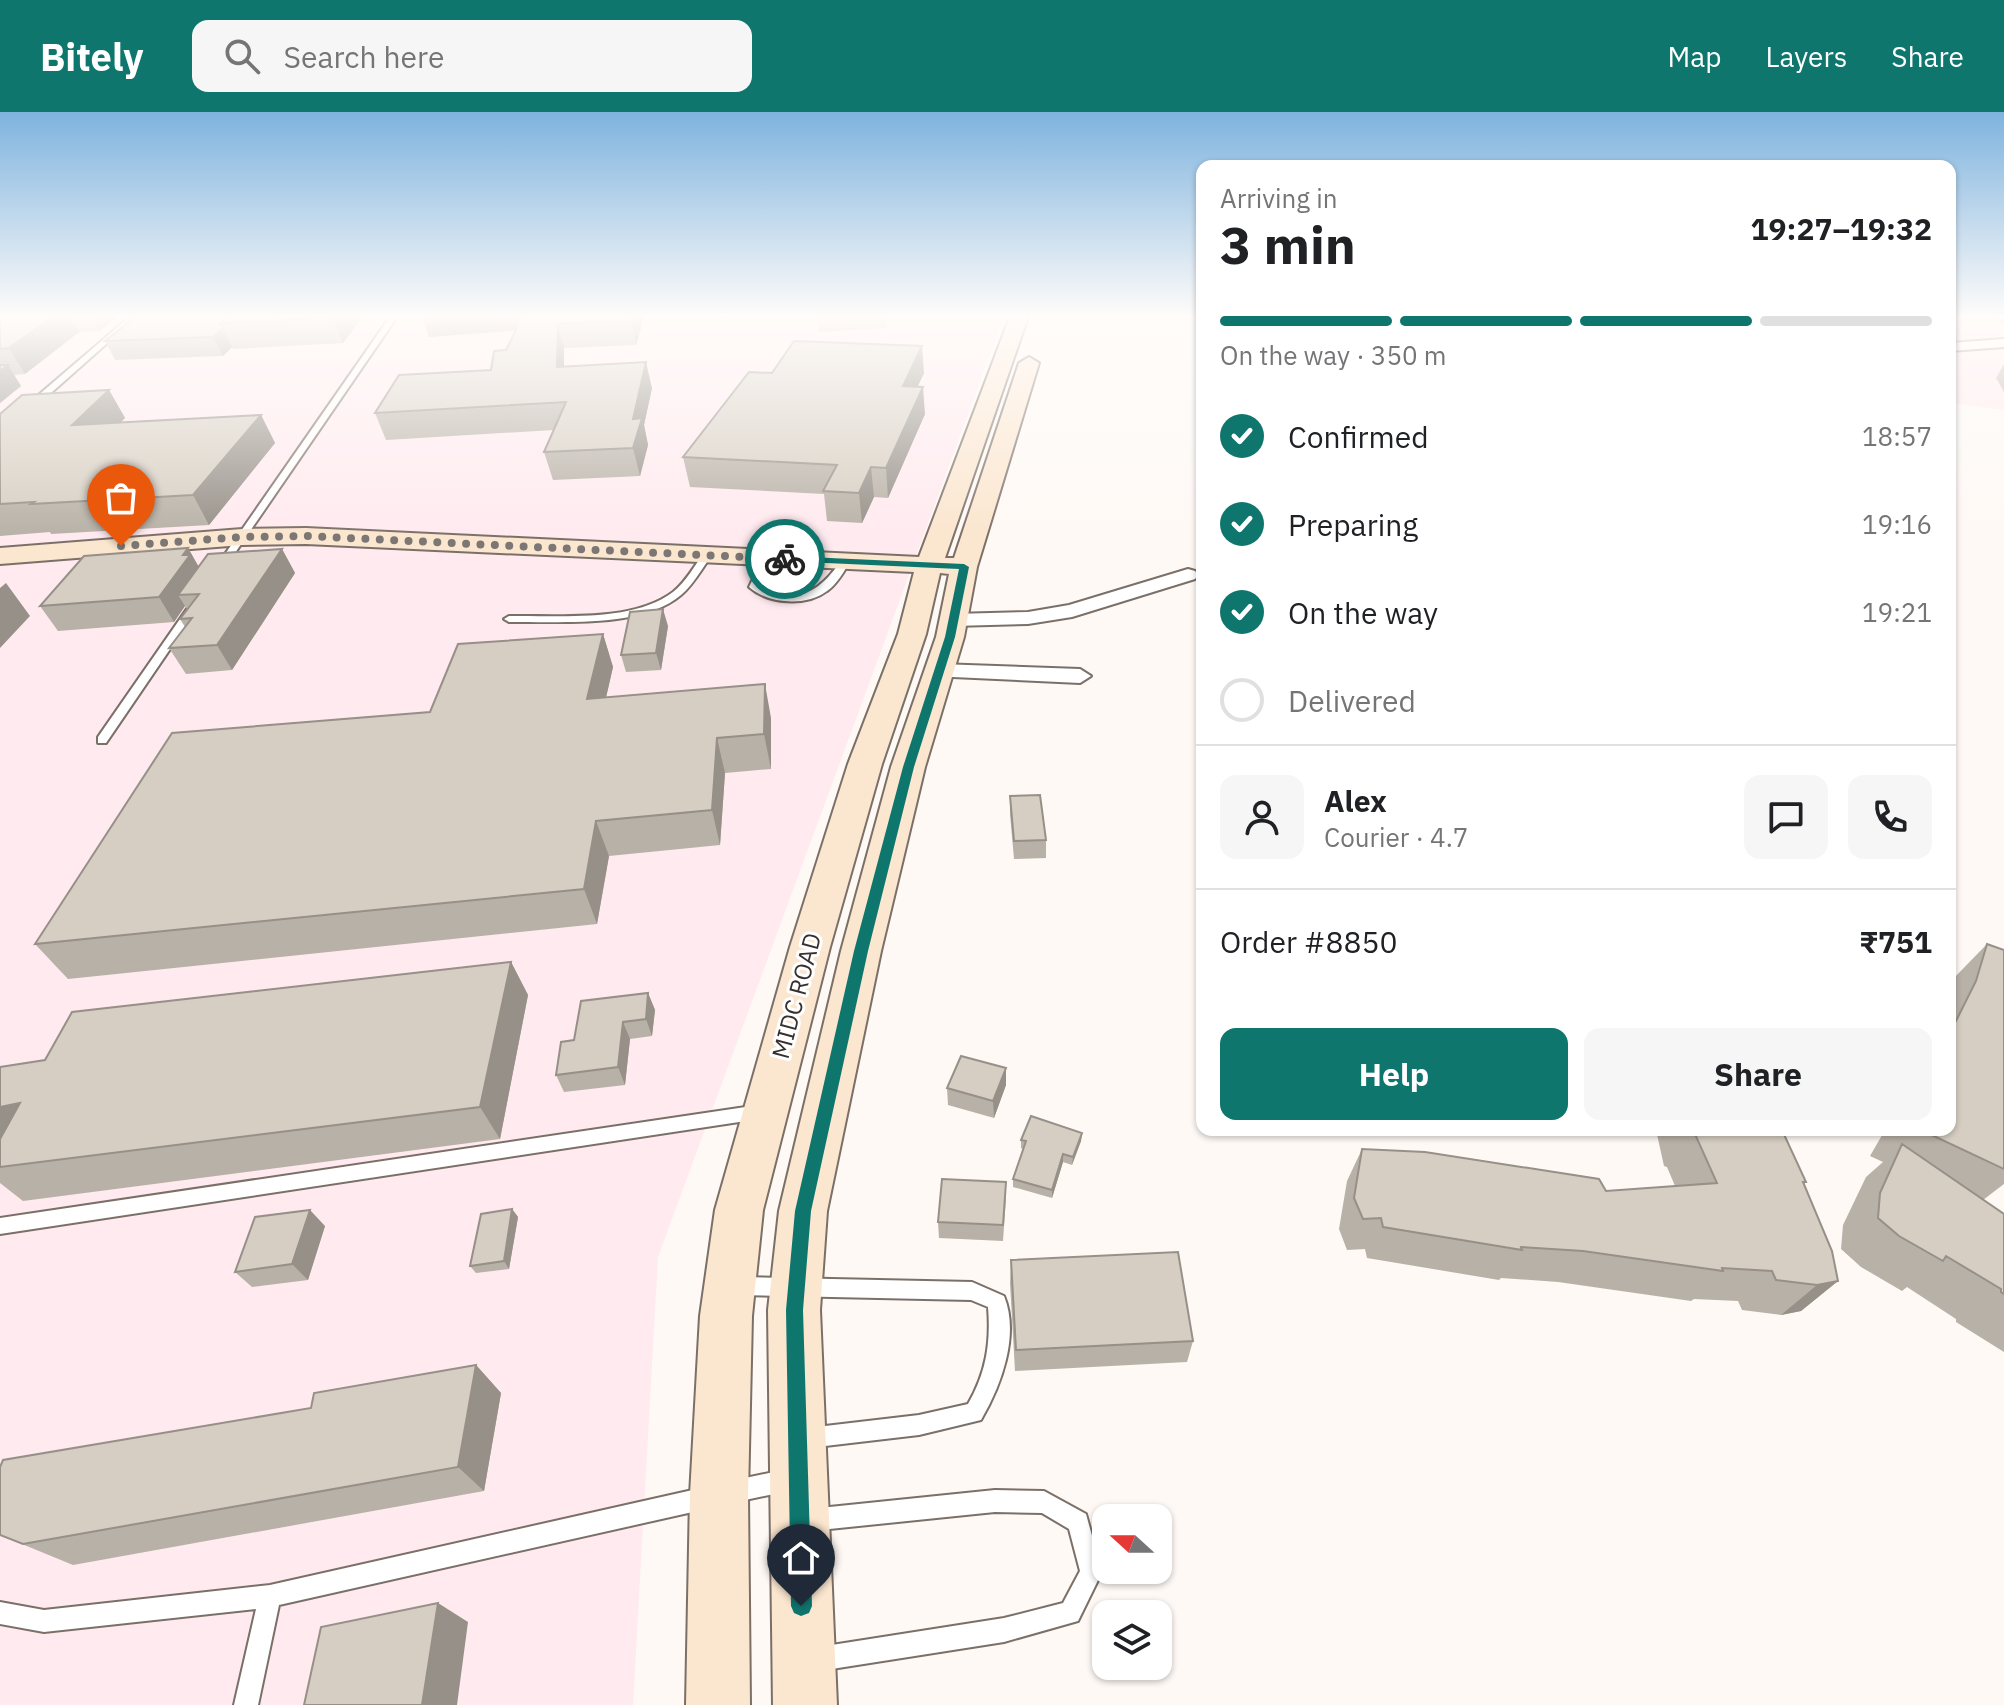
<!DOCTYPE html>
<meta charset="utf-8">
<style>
body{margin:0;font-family:"IBM Plex Sans",sans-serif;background:#f6f6f6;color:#202124;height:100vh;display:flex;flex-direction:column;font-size:30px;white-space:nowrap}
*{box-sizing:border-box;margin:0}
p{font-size:26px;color:#757577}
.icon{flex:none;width:44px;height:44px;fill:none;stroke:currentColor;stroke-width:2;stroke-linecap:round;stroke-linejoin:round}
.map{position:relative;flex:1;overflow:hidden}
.drawer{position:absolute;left:1196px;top:48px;width:760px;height:976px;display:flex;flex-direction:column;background:#fff;border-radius:16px;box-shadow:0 2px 6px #0004}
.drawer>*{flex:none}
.needle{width:52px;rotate:291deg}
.fabs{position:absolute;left:1092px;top:1392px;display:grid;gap:16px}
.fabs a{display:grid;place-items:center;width:80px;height:80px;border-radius:16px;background:#fff;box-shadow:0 2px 6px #0004;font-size:40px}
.pin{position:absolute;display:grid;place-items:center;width:68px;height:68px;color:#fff;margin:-82px -34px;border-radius:50% 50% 50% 0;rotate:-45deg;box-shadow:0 0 8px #0007}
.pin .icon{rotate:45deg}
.courier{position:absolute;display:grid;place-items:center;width:80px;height:80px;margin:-40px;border:6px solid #0f766e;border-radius:50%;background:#fff;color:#222;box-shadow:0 2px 10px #0007}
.overview em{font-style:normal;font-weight:700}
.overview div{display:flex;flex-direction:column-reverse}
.overview{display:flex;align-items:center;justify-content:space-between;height:136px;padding:0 24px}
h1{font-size:52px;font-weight:700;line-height:60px}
.bar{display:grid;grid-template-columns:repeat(4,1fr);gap:12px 8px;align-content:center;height:96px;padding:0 24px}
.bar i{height:10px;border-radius:6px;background:#e0e0e0}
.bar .current{background:#0f766e}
.bar p{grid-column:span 4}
.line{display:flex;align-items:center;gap:20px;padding:0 24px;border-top:2px solid #e0e0e0}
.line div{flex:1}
.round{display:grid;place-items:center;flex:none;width:84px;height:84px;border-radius:16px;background:#f6f6f6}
ol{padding:0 24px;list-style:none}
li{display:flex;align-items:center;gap:24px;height:88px}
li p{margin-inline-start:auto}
li .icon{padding:8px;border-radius:50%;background:#0f766e;color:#fff;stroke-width:4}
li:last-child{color:#757577}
li i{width:44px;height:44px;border:4px solid #e0e0e0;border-radius:50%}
.button{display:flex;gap:16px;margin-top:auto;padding:16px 24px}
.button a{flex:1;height:92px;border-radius:16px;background:#0f766e;color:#fff;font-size:32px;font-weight:700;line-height:92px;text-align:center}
.button a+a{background:#f6f6f6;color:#202124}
header{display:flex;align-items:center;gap:48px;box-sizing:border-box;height:112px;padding:0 40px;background:#0f766e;color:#fff}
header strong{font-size:38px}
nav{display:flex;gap:44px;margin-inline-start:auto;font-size:28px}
.search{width:560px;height:72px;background:#f6f6f6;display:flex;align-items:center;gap:20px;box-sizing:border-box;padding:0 28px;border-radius:16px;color:#757577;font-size:30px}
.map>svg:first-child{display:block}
.industrial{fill:#ffeaef}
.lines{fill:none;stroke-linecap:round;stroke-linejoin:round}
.lane-casing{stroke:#7b7068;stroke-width:4}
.street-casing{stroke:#7b7068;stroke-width:4}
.secondary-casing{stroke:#7b7068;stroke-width:4}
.lane{fill:#fff;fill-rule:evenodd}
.street{fill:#fff;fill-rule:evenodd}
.secondary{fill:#fbe6cf;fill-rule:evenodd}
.wall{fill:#b8b1a7}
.shaded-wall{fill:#969088}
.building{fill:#d6cec2;stroke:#969088;stroke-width:2}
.route{fill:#0f766e}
.done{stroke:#7c7774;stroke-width:8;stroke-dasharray:0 14.4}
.labels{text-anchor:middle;stroke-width:6;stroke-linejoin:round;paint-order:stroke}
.street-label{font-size:24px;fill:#36312e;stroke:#fff}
</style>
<header>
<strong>Bitely</strong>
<div class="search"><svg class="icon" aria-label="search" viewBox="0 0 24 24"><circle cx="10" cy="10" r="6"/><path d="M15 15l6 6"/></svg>Search here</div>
<nav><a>Map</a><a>Layers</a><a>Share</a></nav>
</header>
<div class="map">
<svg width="2004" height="1593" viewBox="0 0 2004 1593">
<rect width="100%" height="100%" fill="#fef9f5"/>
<path class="industrial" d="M0 202H1005L658 1145 633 1593H0Z
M1950 202H2004V298L1950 291Z"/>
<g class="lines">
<defs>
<path id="lane" d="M133 202H140L34 296H28V292Z
M392 202H399L224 457H218L216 455Z
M704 441 712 443C702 456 694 472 681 483 641 517 559 509 509 510L504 507 509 504C558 503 632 511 673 480 686 470 694 454 704 441Z
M764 444 772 446 759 474C795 497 822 478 842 447L850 449C844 460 837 472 827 479 806 495 768 492 749 475Z
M193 493 198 496 106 631H98V625L189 494Z
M759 993 765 995 767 1000 765 1005 759 1007 0 1122V1106Z
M737 1165 972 1170 1004 1184C1020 1223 1001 1274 981 1308L919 1323 808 1336 801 1333 798 1326 801 1319 808 1316 919 1303 968 1292C986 1261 991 1231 988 1195L971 1188 737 1183 730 1180 728 1174 730 1168Z
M788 1357 795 1361 799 1368 795 1375 788 1379 731 1391 723 1388 720 1380 723 1372 731 1369Z
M706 1375 714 1378 717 1386 714 1394 706 1397 279 1493 258 1593H234L256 1497 44 1520 0 1512V1490L44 1498 270 1473Z
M995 1378 1044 1379 1086 1402 1102 1460 1078 1509 1004 1530 819 1559 811 1555 807 1547 811 1539 819 1535 1004 1506 1063 1491 1080 1459 1069 1417 1042 1401 995 1400 810 1419 802 1416 799 1408 802 1400 810 1397Z"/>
<path id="street" d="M1991 202H2004V209Z
M2004 227V235L1950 239V231Z
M1188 457 1195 459 1198 463 1195 467 1072 505 1028 512 953 514 943 508 953 502 1028 500 1069 493Z
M939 552 1080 557 1091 564 1080 571 931 564 928 559Z"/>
<path id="secondary" d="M1011 202H1029L945 446H954L1019 251 1029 245 1039 251 977 455 964 525 925 655 881 839 827 1099 820 1198 837 1593H773L768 1198 779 1099 841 839 891 655 936 525 949 462 940 461 926 522 882 652 830 835 763 1098 752 1204 748 1383 750 1593H686L690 1383 700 1204 715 1098 790 835 848 652 898 522 914 460 306 432 242 433 0 452V436L242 417 306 416 919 445Z"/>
</defs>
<use href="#lane" class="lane-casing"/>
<use href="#street" class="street-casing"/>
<use href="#secondary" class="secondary-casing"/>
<use href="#lane" class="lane"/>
<use href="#street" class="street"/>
<use href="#secondary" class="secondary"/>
</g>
<path class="wall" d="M0 202H121L100 219 79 220 25 262 14 263 21 274 0 291Z
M139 202 364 203 343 231 233 237 232 235 223 244 115 248 105 229Z
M421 202H645L636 233 564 236V254L652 276 644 313 648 333 640 364 553 368 544 340 554 318 386 328 375 301 491 258 506 238 516 218 429 225Z
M717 202H815L718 206Z
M817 202H886L887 216 819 220Z
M2004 252V280L1996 266Z
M772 261H924L917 275 925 302 888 386 874 385 862 411 827 409 824 382 690 375 683 345Z
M109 278 125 306 121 310 261 303 275 331 209 413 51 422 50 420 0 424V302Z
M188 436 199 455 282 437 295 461 232 558 186 562 169 536 185 515 180 507 187 497 185 494 174 510 58 519 40 494Z
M668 514 661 558 626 560 621 543Z
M603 522 613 555 606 585 771 606V657L725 661 720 733 609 744 597 812 68 867 35 832 430 600Z
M1010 684 1046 728V746L1014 747 1010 702Z
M1987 832 2004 838V1072L1983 1088 2004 1102V1240L1956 1210V1207L1907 1175 1902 1179 1861 1155 1841 1137 1843 1113 1866 1065 1883 1050 1870 1044 1885 1018H1950V877L1953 867Z
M511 850 528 883 500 1027 23 1089 0 1071V955L45 948Z
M648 881 655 898 652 924 630 927 625 973 564 980 556 963 574 928Z
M1006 973 994 1006 948 993 947 976Z
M1656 1018H1782L1806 1070 1804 1072 1838 1169 1801 1199 1781 1203 1742 1198 1738 1189 1694 1187 1691 1189 1558 1170 1501 1166 1499 1168 1367 1146 1365 1137 1347 1138 1339 1117 1347 1069 1362 1037 1606 1079 1675 1074 1667 1055 1664 1054Z
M1082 1021 1081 1029 1072 1053 1063 1050 1052 1086 1013 1075V1067L1023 1037 1021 1036V1028Z
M1006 1086 1003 1129 939 1126 938 1110Z
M512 1097 518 1105 509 1157 476 1161 470 1154Z
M325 1114 308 1168 252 1175 235 1160Z
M1011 1148 1193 1229 1187 1250 1015 1259 1010 1171Z
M476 1253 501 1281 484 1379 73 1453 0 1423 311 1296Z"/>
<path class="shaded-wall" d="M56 202H69L79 220 25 262 9 236Z
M91 202H121L100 219Z
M334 202 364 203 343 231 332 205Z
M421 202H532L536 217 429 225Z
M633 202H645L636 233 631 208Z
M558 212 564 236V280L557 255Z
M223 216 232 235 223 244 213 225Z
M922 234 924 261 905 302 903 274Z
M646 250 652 276 644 313 648 333 640 364 633 336V307Z
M8 253 21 274 0 291V259Z
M923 275 925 302 888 386 886 356Z
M109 278 125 306 90 341 72 313Z
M261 303 275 331 209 413 193 383Z
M871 355 874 385 862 411 859 381Z
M188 436 202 461 178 483 185 494 174 510 159 485Z
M282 437 295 461 232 558 217 533Z
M6 471 30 504 0 536V476Z
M663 497 668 514 661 558 656 541Z
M603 522 613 555 598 621 587 587Z
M765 572 771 606V657L764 622Z
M717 626 725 661 720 733 712 698Z
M596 709 609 744 597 812 584 777Z
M511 850 528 883 500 1027 480 995Z
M648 881 655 898 652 924 646 907Z
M623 910 630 927 625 973 618 955Z
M1006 956V973L994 1006 993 989Z
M20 991 0 1034V995Z
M1082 1021 1081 1029 1072 1053 1073 1045Z
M1063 1042V1050L1052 1086V1078Z
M512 1097 518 1105 509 1157 504 1149Z
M310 1098 325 1114 308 1168 292 1152Z
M1838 1169 1801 1199 1781 1203 1817 1173Z
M476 1253 501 1281 484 1379 458 1355Z
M438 1491 468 1510 457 1593H422Z"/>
<path class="building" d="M0 202H56L9 236 0 237Z
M139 202H229L220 211 223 216 213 225 105 229Z
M229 202H334L332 205 220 211Z
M524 202H633L631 208 558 212 557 255 646 250 633 307 642 306 633 336 544 340 566 290 375 301 399 263 491 258 494 239 506 238Z
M794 229 922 234 903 274 923 275 886 356 871 355 859 381 823 379 837 353 683 345 749 260 772 261Z
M0 253H8L0 259Z
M109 278 72 313 261 303 193 383 31 392 34 390 0 392V302L22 283Z
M188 436 183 443H190L159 485 40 494 84 444Z
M282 437 217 533 169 536 192 506 180 507 199 482 178 483 208 442Z
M663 497 656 541 621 543 630 500Z
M603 522 587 587 765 572 764 622 717 626 712 698 596 709 584 777 35 832 172 621 430 600 458 532Z
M1040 683 1046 728 1014 729 1010 684Z
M1987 832 2004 838V1057L1921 1018H1950V921L1976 869Z
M511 850 480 995 0 1055V1027L20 991 0 995V955L45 948 72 900Z
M648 881 646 907 623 910 618 955 556 963 561 930 574 928 581 889Z
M961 944 1006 956 993 989 947 976Z
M1031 1004 1082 1021 1073 1045 1063 1042 1052 1078 1013 1067 1026 1029 1021 1028Z
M1691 1018H1782L1806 1070H1803L1832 1139 1838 1169 1817 1173 1776 1168 1772 1159 1722 1156 1723 1159 1583 1139 1521 1135 1522 1138 1383 1115 1381 1106 1363 1107 1354 1086 1362 1037 1425 1040 1599 1067 1606 1079 1717 1071 1695 1022 1692 1021Z
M1902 1032 2004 1102V1182L2001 1180V1177L1946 1144 1943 1149 1899 1124 1878 1106 1880 1081Z
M942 1067 1006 1070 1003 1113 938 1110Z
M512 1097 504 1149 470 1154 481 1102Z
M310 1098 292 1152 235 1160 255 1105Z
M1178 1140 1193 1229 1016 1238 1011 1148Z
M476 1253 458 1355 23 1432 0 1423V1355L3 1348 311 1296 314 1281Z
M438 1491 422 1593H304L321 1515Z"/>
<linearGradient id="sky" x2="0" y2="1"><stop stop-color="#7eb3de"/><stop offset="0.48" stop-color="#fffcfa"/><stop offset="1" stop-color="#fffcfa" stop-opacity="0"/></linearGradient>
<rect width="2004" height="425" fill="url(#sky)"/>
<path class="route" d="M785 444 964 452 969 455 955 525 914 655 868 839 811 1099 803 1198 812 1494 809 1501 801 1504 794 1501 791 1494 786 1198 795 1099 854 839 903 655 945 525 959 457 782 449Z"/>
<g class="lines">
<path class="done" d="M121 434 242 425 306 424 785 447"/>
</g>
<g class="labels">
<g class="street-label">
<text transform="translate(797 884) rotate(-75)" y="8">MIDC ROAD</text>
</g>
</g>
</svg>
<div class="fabs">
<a><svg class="needle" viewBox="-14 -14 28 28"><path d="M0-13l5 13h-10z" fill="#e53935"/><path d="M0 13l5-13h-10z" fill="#757577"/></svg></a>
<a><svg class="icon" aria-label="layers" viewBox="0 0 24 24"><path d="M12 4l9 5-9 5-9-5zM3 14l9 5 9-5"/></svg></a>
</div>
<div class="pin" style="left:121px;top:434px;background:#ea580c"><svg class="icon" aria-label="bag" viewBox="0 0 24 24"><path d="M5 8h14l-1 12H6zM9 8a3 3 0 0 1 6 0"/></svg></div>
<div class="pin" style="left:801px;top:1494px;background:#1f2937"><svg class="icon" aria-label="home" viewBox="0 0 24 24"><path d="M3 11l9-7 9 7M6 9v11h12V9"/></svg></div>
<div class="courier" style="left:785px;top:447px"><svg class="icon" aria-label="bike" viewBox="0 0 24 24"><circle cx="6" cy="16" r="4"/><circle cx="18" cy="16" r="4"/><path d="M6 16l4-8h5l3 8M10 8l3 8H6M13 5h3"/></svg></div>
<section class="drawer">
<div class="overview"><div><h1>3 min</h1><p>Arriving in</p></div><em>19:27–19:32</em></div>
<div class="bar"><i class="current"></i><i class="current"></i><i class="current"></i><i></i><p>On the way · 350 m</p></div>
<ol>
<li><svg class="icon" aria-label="check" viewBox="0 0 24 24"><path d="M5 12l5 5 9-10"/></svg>Confirmed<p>18:57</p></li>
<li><svg class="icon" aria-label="check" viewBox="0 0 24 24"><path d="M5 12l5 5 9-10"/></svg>Preparing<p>19:16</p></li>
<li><svg class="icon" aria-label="check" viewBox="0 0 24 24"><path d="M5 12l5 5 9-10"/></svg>On the way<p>19:21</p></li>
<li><i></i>Delivered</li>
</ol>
<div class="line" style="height:144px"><a class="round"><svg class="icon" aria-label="person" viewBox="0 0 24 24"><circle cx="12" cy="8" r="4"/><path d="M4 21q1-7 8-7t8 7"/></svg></a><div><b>Alex</b><p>Courier · 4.7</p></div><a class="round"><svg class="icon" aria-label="chat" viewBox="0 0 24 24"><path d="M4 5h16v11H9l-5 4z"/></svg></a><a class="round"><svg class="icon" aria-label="phone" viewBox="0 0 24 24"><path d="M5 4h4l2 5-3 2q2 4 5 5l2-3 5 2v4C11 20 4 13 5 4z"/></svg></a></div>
<div class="line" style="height:104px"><div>Order #8850</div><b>₹751</b></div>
<div class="button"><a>Help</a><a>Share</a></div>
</section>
</div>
